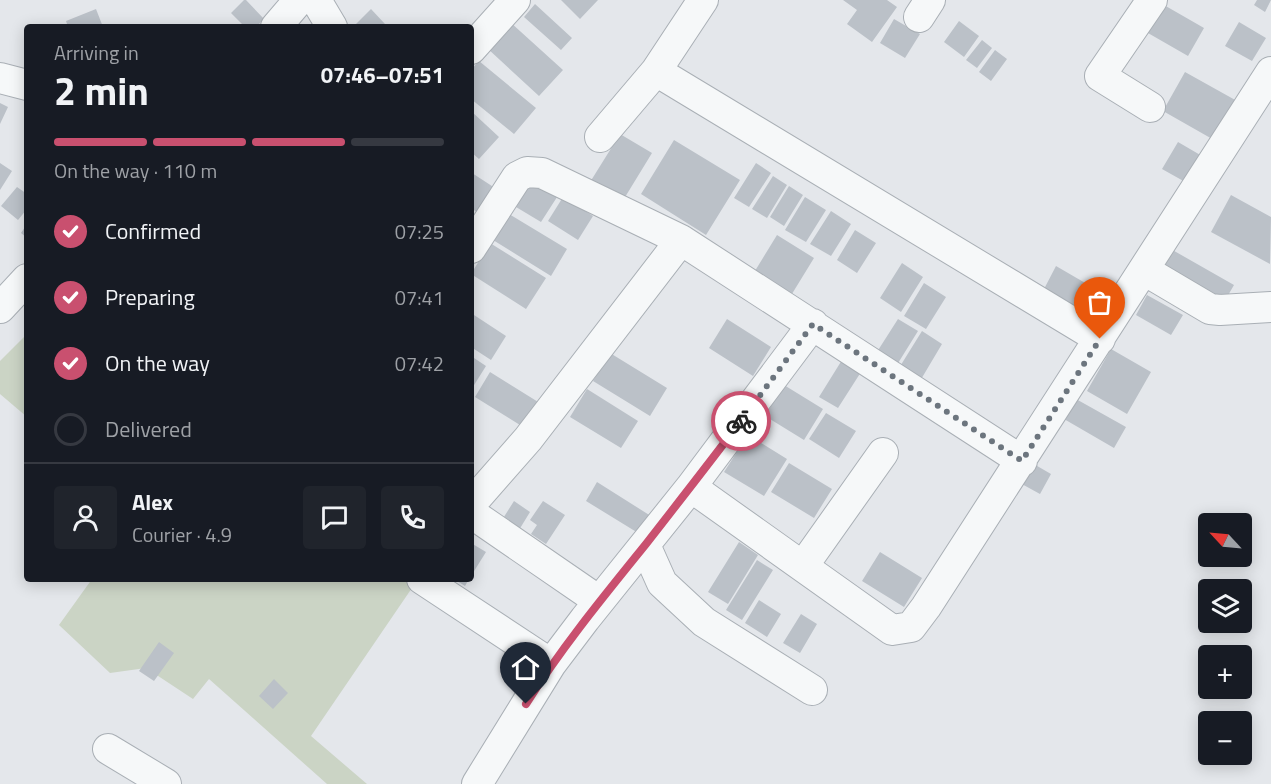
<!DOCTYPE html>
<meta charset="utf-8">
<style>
body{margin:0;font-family:"Titillium Web",sans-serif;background:#20242c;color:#f1f3f6;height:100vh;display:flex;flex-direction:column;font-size:22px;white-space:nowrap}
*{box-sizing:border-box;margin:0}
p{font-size:20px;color:#9ea1a6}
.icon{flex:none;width:33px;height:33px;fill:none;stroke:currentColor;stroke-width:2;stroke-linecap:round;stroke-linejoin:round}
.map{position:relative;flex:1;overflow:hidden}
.drawer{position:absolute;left:24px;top:24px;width:450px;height:558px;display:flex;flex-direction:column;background:#171b24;border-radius:6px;box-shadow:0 3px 15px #0003}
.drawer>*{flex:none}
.needle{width:39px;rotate:296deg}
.controls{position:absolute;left:1198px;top:513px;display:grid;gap:12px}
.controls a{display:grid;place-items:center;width:54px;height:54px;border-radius:6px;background:#171b24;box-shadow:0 3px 15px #0003;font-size:30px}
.pin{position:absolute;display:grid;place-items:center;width:51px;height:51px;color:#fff;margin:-62px -26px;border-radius:50% 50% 50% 0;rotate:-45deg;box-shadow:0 0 6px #0007}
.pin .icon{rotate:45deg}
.courier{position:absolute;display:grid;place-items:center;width:60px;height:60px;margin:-30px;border:4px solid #c9506f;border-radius:50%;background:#fff;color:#222;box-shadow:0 2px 8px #0007}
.overview em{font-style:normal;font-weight:700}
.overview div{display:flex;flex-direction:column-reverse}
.overview{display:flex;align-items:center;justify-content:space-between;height:102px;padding:0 30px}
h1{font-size:39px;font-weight:700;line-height:45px}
.bar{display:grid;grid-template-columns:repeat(4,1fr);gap:9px 6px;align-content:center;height:72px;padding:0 30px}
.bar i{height:8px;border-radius:4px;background:#363941}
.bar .current{background:#c9506f}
.bar p{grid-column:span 4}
.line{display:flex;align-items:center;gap:15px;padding:0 30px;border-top:2px solid #363941}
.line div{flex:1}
.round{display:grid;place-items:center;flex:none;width:63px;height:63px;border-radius:6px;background:#20242c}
ol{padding:0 30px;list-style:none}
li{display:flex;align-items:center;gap:18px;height:66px}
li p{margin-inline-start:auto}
li .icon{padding:6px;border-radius:50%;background:#c9506f;color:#fff;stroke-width:4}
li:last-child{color:#9ea1a6}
li i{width:33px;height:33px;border:3px solid #363941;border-radius:50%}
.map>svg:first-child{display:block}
.green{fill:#cbd4c5}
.building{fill:#bbc1c8}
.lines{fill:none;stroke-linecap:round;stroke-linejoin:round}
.minor-casing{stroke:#a9afb5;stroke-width:32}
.minor{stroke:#f6f8f9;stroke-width:30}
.done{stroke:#6c757e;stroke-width:6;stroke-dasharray:0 10.8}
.route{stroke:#c9506f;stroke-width:8}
</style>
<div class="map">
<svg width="1271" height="784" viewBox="0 0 1271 784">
<rect width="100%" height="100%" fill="#e4e7eb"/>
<path class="green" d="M27 334V417L0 394V361Z
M92 579H405L414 585 311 736 367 784H327L209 679 193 699 146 668 110 673 59 625Z"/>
<path class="building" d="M244 0H246L264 19 256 27H245L231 13Z
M561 0H598L580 19Z
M843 0H887L897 7 872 42 847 24 857 10Z
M1257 0H1271L1265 12 1254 5Z
M1157 1 1204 28 1188 56 1141 29Z
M535 4 572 38 561 50 524 17Z
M96 9 103 27H68L66 21Z
M371 9 385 24 382 27H353Z
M894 19 920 34 905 58 880 43Z
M959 21 979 36 964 57 944 42Z
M510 22 563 70 539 96 487 48Z
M1239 22 1266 38 1252 61 1225 46Z
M982 40 992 48 977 68 966 60Z
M995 50 1007 59 991 81 979 72Z
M479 61 536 108 514 134 471 99V70Z
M1185 72 1237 101 1214 140 1163 111Z
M0 103 8 107 0 124Z
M471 111 499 137 479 159 471 152Z
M620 134 652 153 619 207 587 187Z
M674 140 740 180 706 235 641 194Z
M1178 142 1202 156 1187 183 1162 169Z
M0 163 12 171 0 190Z
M756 163 771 173 749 207 734 198Z
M472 173 498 190 481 215 471 208Z
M773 176 787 185 767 218 752 209Z
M533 178 559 194 541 222 516 207Z
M789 186 803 195 784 226 770 217Z
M17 187 27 194V209L18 220 1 206Z
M1231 195 1271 217 1270 264 1211 232Z
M563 197 593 216 578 240 548 221Z
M805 197 826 210 806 242 785 230Z
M831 211 851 224 831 256 810 244Z
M509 214 567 249 551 276 493 240Z
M27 224V238L21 233Z
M855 230 876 243 857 273 837 260Z
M777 235 814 258 787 302 750 279Z
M490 243 546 278 526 309 471 274Z
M1169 248 1234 285 1223 304 1158 267Z
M902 263 923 277 901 312 880 298Z
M1056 266 1111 298 1097 322 1043 291Z
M924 283 946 297 926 329 904 316Z
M1147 295 1183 315 1171 335 1136 315Z
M474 315 506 336 491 360 471 347V319Z
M727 319 771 347 753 376 709 348Z
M898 319 918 331 895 368 875 355Z
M922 331 942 344 920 381 899 368Z
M1111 349 1151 372 1127 414 1087 391Z
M610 353 667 388 650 416 593 381Z
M471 356 486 366 471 390Z
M842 360 861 372 838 408 819 397Z
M490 372 543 405 528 430 475 397Z
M784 385 823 409 804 440 765 416Z
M587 389 638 421 621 448 570 417Z
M1076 399 1126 427 1114 448 1064 419Z
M826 413 856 431 839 458 809 439Z
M748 435 787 459 764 496 724 472Z
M789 463 832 489 814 518 771 492Z
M1032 463 1051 474 1040 494 1020 483Z
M597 482 654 518 643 536 586 501Z
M514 501 530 512 519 530 502 520Z
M543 501 565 515 546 544 531 534 537 525 530 520Z
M739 542 758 555 728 604 708 592Z
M471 543 486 552 471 576Z
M880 552 922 578 904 607 862 581Z
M757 560 773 570 742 620 726 610Z
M454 579H469L465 586Z
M759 600 781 614 767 637 745 623Z
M801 614 817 624 800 653 783 643Z
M159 642 174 653 154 681 139 671Z
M274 679 288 693 273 709 259 696Z"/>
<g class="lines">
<defs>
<path id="minor" d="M316 0 332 27
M919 17 930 0
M276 27 299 0
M471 49 515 0
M656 71 1100 339
M0 78 27 85
M1150 107 1100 76 1152 0
M600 137 656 71 703 0
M471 248 517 177 527 172 542 173 681 240 1022 461
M1144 270 1210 309 1220 310 1271 307
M0 308 27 279
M691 487 813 324
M471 504 528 439 681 240
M471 513 599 601
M645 545 662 583 704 622 812 690
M803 566 883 453
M422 579 551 664
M108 749 166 784
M477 784 551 664 585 619 691 487 892 630 911 627 926 607 1271 72"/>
</defs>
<use href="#minor" class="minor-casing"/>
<use href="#minor" class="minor"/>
</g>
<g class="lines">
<path class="done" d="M741 421 813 324 1022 461 1100 339"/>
<path class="route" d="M526 704C562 647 604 596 646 544 678 503 710 462 741 421"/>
</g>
</svg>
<div class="controls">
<a><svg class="needle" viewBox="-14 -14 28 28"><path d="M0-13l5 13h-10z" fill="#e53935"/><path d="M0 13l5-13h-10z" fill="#9ea1a6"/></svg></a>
<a><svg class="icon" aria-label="layers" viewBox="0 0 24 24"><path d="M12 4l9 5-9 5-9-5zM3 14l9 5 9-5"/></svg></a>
<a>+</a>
<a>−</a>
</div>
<div class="pin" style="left:1100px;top:339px;background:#ea580c"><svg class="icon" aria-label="bag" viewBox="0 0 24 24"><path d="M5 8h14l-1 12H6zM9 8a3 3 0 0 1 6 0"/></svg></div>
<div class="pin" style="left:526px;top:704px;background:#1f2937"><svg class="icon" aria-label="home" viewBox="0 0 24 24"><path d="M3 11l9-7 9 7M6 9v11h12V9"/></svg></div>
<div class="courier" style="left:741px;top:421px"><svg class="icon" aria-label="bike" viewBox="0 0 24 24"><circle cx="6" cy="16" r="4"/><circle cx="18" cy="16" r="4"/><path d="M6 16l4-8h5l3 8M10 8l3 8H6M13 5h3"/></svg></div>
<section class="drawer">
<div class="overview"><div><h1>2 min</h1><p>Arriving in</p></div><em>07:46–07:51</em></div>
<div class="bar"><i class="current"></i><i class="current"></i><i class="current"></i><i></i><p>On the way · 110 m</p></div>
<ol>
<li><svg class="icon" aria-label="check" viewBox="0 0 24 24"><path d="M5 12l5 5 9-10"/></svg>Confirmed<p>07:25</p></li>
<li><svg class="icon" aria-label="check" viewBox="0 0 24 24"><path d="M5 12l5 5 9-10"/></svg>Preparing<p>07:41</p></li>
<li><svg class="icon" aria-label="check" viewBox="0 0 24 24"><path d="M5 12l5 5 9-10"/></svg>On the way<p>07:42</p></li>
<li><i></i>Delivered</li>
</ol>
<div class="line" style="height:108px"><a class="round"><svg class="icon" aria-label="person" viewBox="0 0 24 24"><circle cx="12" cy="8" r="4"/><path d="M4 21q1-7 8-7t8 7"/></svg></a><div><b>Alex</b><p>Courier · 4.9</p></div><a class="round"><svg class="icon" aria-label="chat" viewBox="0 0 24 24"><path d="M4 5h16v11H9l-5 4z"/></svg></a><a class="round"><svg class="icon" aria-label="phone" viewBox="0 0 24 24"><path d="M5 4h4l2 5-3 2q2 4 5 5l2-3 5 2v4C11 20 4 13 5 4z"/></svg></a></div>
</section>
</div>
